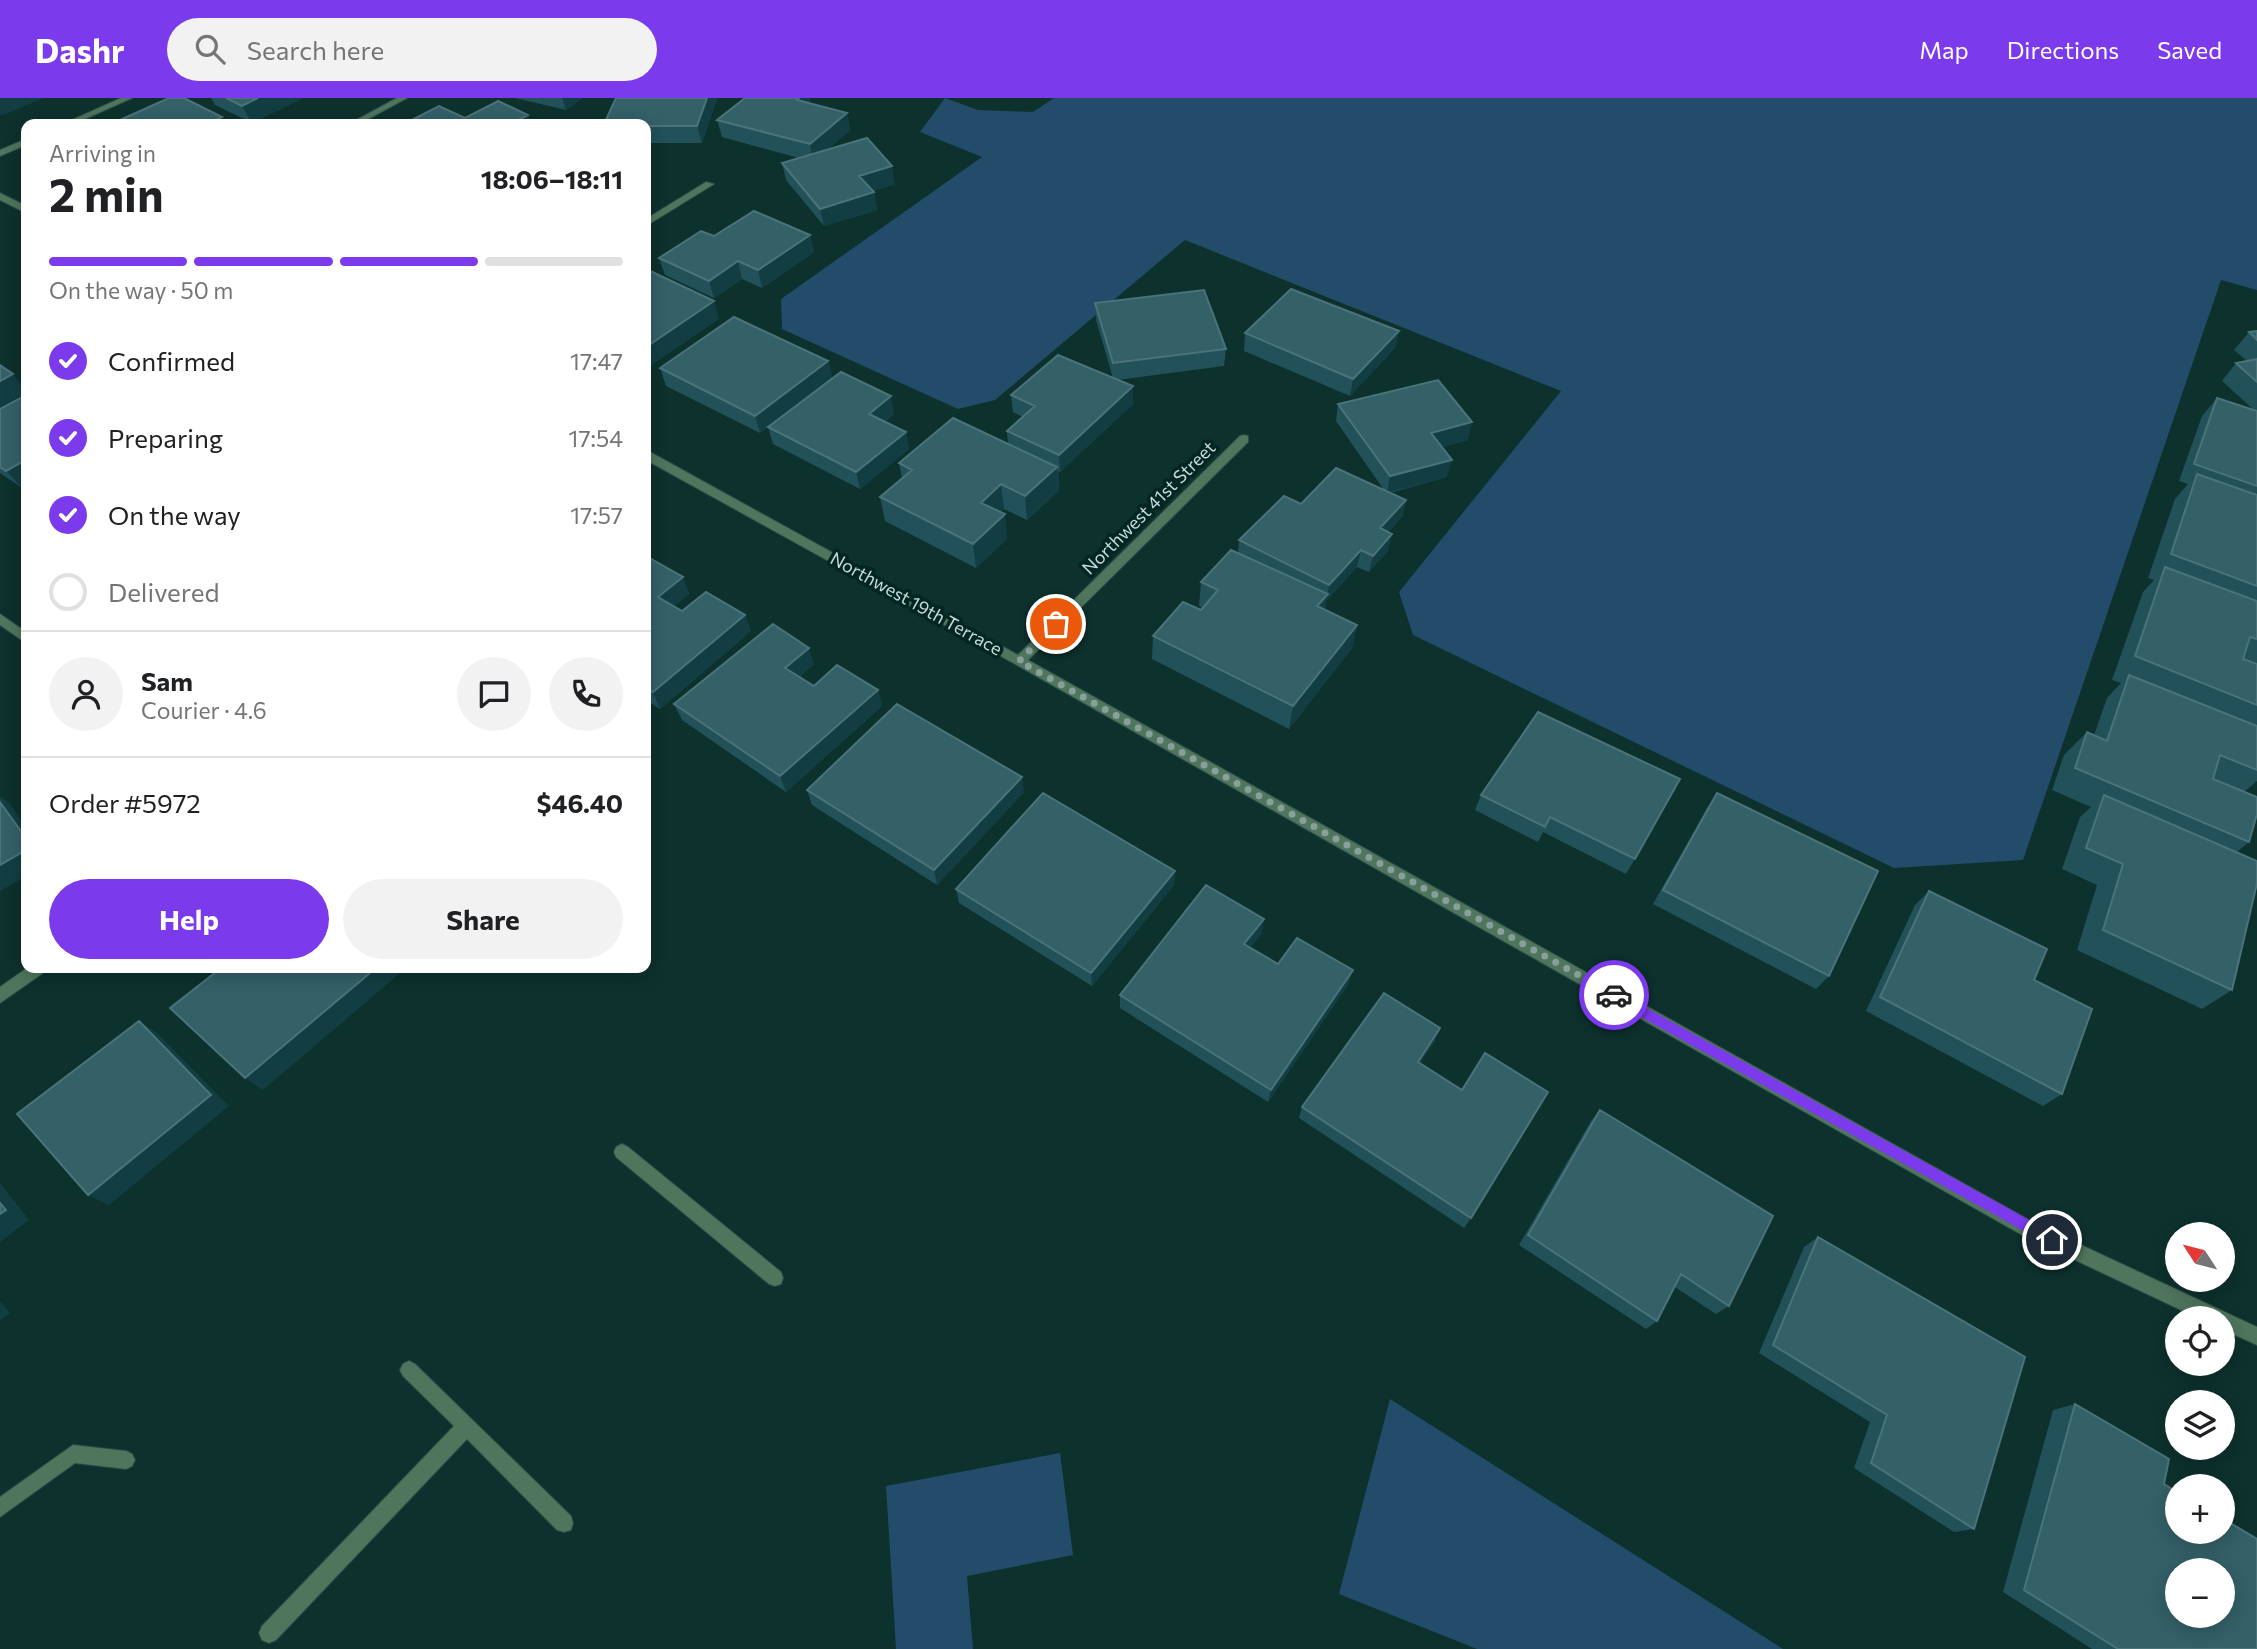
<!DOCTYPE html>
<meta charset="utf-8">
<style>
body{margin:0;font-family:Commissioner,sans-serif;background:#f2f2f2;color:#202124;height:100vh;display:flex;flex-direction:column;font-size:26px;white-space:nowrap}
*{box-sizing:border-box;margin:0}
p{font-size:23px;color:#757577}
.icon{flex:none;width:38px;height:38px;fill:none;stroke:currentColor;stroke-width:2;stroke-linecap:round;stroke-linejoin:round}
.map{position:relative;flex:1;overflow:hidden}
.side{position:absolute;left:21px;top:21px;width:630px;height:854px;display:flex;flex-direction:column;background:#fff;border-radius:14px;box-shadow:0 4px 18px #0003}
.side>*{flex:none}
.needle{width:46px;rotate:306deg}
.fabs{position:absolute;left:2165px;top:1124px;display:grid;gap:14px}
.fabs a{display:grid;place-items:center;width:70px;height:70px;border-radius:50%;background:#fff;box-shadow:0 4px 18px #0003;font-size:35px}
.pin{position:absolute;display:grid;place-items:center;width:60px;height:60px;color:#fff;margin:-30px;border:4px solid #fff;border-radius:50%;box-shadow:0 2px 7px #0007}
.courier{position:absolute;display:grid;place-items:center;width:70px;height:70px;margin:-35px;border:5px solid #7c3aed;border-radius:50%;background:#fff;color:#222;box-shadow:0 2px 9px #0007}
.headline em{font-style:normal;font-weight:700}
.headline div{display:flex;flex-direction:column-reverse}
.headline{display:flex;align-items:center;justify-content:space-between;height:119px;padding:0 28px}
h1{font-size:46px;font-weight:700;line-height:52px}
.bar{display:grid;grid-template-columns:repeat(4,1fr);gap:10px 7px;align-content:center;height:84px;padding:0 28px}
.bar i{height:9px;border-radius:5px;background:#e0e0e0}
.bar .on{background:#7c3aed}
.bar p{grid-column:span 4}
.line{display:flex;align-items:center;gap:18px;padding:0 28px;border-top:2px solid #e0e0e0}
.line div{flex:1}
.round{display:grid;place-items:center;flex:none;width:74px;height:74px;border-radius:37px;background:#f2f2f2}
ol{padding:0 28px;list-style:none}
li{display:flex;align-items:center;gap:21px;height:77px}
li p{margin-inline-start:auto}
li .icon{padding:7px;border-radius:50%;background:#7c3aed;color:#fff;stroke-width:4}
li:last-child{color:#757577}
li i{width:38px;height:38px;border:4px solid #e0e0e0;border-radius:50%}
.cta{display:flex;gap:14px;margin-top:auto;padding:14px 28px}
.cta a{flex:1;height:80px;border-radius:42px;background:#7c3aed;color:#fff;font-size:28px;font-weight:700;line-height:80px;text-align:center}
.cta a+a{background:#f2f2f2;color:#202124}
header{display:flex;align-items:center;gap:42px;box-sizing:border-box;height:98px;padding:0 35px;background:#7c3aed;color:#fff}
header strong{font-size:33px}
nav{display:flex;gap:38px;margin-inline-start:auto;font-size:24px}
.search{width:490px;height:63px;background:#f2f2f2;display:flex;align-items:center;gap:18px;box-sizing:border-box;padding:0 24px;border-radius:38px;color:#757577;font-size:26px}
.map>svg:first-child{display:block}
.water{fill:#224c69}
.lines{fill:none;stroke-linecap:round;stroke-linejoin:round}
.lane-casing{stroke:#2b4c48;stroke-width:2}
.street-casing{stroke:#2b4c48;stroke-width:2}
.lane{fill:#4f755d;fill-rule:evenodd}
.street{fill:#4f755d;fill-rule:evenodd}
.wall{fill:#22515a}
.shaded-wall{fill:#123e43}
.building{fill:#346068;stroke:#4b737a;stroke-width:2;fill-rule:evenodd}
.route{fill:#7c3aed}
.done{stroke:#87a09c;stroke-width:7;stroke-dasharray:0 12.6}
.labels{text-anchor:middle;stroke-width:7;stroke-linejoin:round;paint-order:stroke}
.street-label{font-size:18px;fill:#c8dbd8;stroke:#022723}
</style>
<header>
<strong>Dashr</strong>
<div class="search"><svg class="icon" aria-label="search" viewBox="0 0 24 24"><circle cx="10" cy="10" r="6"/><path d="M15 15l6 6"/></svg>Search here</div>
<nav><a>Map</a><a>Directions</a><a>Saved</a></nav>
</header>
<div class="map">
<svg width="2257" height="1551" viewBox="0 0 2257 1551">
<rect width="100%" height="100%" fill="#0d312d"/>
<path class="water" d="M945 0 978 12 1033 14 1054 0H2257V192L2221 182 2023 762 1894 770 1413 537 1399 494 1561 293 1185 142 995 302 958 311 782 231 781 201 982 59 920 34Z
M1390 1301 1783 1551H1477L1339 1496Z
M1060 1355 1073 1457 967 1478 973 1551H896L886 1388Z"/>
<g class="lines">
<defs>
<path id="lane" d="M622 1046 628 1049 781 1174 783 1180 781 1186 775 1188 769 1186 616 1059 614 1054 616 1049Z
M409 1263 415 1266 571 1418 573 1425 571 1432 564 1434 557 1432 467 1341 276 1542 269 1545 262 1542 259 1535 262 1528 454 1328 403 1278 400 1272 403 1266Z
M73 1347 126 1353 132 1356 135 1362 132 1368 126 1371 75 1365 0 1419V1399Z"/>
<path id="street" d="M121 0H132L74 26H63Z
M397 0H407L359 26H349Z
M26 41V47L0 58V52Z
M706 84 714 86 646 128V121Z
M0 95 26 108V115L0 102Z
M1244 337 1248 338V344L1028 562 2034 1125 2257 1229V1247L2222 1231V1220H2198L2022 1137 1015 566 646 362V353L650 354 1018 557 1240 338Z
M0 516 26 534V545L0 527Z
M27 870H45L43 875 0 905V889Z"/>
</defs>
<use href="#lane" class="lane-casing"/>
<use href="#street" class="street-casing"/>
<use href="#lane" class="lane"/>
<use href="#street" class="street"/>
</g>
<path class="wall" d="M211 0H303L252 25 215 7Z
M515 0H582L566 12Z
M717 0 702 45H646V26Z
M811 6 847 15 850 32 827 52 895 86 872 93 874 94 877 112 824 128 786 82 782 65 799 60 722 39 717 22Z
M810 137 814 154 762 190 742 181 714 200 665 177 659 160 714 138Z
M1095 205 1226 251 1224 268 1117 282 1133 288V306L1060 374 1058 373 1059 393 1027 422 1004 411 1000 414 1007 441 976 470 885 423 880 399 902 380 899 365 1008 346 1007 333 1023 319 1013 314 1011 297 1113 280 1096 222Z
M1399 233 1395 250 1350 298 1244 253 1245 235Z
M2257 233V683L2244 694 2249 744 2237 754 2232 892 2202 911 2077 852 2097 787 2062 771 2080 719 2091 709 2052 692 2064 657 2087 634 2094 637 2107 600 2121 585 2112 582 2143 494 2154 482 2148 480 2175 401 2188 386 2179 383 2202 318 2217 300 2255 313 2222 283 2236 265 2247 263 2234 252 2249 234Z
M828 263 832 280 894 316 884 324 906 334 909 351 860 391 773 346 768 329 760 335 666 288 660 270Z
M1338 306 1468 342 1441 349 1447 379 1390 395 1406 402 1402 419 1388 434V453L1369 474 1357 469 1326 503 1325 512 1357 527 1352 550 1289 631 1152 561 1153 538 1201 512 1203 510 1199 508 1201 484 1238 455 1239 442 1384 392 1336 323Z
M0 311 22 390 0 375Z
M646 458 683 479 689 496 674 508 682 513 745 517 751 533 660 611 646 602Z
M814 566 799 579 814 588 878 592 882 608 786 694 682 622 674 606Z
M1538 614 1635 761 1626 776 1543 734 1538 744 1475 712 1481 697Z
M807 692 1024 694 937 787 812 707Z
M1717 695 1829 878 1816 891 1653 806 1707 710Z
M1175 773 1174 787 1092 888 959 805 956 791Z
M1929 793 2034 882 2062 996 2043 1008 1866 913 1915 807Z
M1262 835 1250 850 1278 866 1349 885 1268 1004 1120 910V897Z
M1435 943 1420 965 1471 1120 1464 1130 1299 1020 1302 1009Z
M1600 1012 1729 1208 1716 1216 1675 1189 1657 1223 1646 1231 1519 1147 1591 1023Z
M1818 1139 1974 1431 1954 1434 1854 1370 1870 1324 1759 1255 1804 1149Z
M2075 1306 2164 1386 2257 1551H2092L2003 1494 2053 1312Z"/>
<path class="shaded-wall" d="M0 0H44L0 18Z
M258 0H303L252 25 242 8Z
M562 0H582L566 12Z
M707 0H717L702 45 697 28Z
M799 0H810L811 10 797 2Z
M847 15 850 32 813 64 810 46Z
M528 17 532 26H510Z
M222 19 226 26H206Z
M892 68 895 86 862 96 859 78Z
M874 94 877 112 824 128 820 111Z
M810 137 814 154 762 190 758 172Z
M738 163 742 181 714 200 709 183Z
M714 203 719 221 646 271V249Z
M1399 233 1395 250 1350 298 1353 281Z
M828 263 832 280 760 335 755 318Z
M13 276 26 292V295L0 309V283Z
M1133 288V306L1060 374 1059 357Z
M891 298 894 316 872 333 869 316Z
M1472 324 1468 342 1427 352 1431 335Z
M906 334 909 351 860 391 856 374Z
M26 362V388L22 390 6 373Z
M1452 362 1447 379 1387 395 1390 378Z
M1057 369 1059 393 1027 422 1025 398Z
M1001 386 1004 411 984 429 981 405Z
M1406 402 1402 419 1376 448 1380 430Z
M1005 416 1007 441 976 470 973 446Z
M1392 436 1388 453 1369 474 1373 458Z
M1361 452 1357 469 1326 503 1323 520 1317 508 1327 497 1329 487Z
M683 479 689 496 665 516 658 499Z
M745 517 751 533 660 611 653 594Z
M1357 527 1352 550 1289 631 1293 608Z
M809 550 814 566 790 586 785 570Z
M878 592 882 608 786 694 780 678Z
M1022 679 1024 694 937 787 934 772Z
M0 698 9 705 26 729V740L0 704Z
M26 752V778L0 793V767Z
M1175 773 1174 787 1092 888 1091 875Z
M1264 821 1262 835 1242 860 1244 846Z
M376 870H406L263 992 245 980Z
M1353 872 1349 885 1268 1004 1271 992Z
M139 923 158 936 229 1008 109 1107 88 1097Z
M1440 930 1435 943 1413 976 1418 964Z
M0 1085 29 1122 0 1144Z
M0 1203 10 1215 0 1223Z"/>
<path class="building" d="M169 0H184L222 19 206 26H111Z
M226 0H258L242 8Z
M616 0H707L697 28H646V26H604Z
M745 0H799L797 2 847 15 810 46 717 22Z
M498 3 528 17 510 26H404L439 8 465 20Z
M867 40 892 68 859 78 874 94 820 111 782 65Z
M754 113 810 137 758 172 738 163 709 183 659 160 701 133 714 138Z
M646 171 714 203 646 249Z
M1291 191 1399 233 1353 281 1245 235Z
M1204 192 1226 251 1113 265 1095 205Z
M734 219 828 263 755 318 660 270Z
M2257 233V242L2249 234Z
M1058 257 1133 288 1059 357 1007 333 1035 308 1011 297Z
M2257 261V284L2236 265Z
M0 267 13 276 0 283Z
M841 274 891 298 869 316 906 334 856 374 768 329Z
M1438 282 1472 324 1431 335 1452 362 1390 378 1338 306Z
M26 297V362L6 373 0 369V311Z
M2217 300 2257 313V388L2194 366Z
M953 320 1057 369 1025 398 1001 386 981 405 1005 416 973 446 880 399 912 372 899 365Z
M1336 370 1406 402 1380 430 1392 436 1373 458 1361 452 1329 487 1239 442 1284 398 1301 406Z
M2197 376 2257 397V488L2171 456Z
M1231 452 1328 496 1317 508 1357 527 1293 608 1153 538 1183 504 1201 512 1218 492 1201 484Z
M646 458 683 479 658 499 682 513 706 494 745 517 653 594 646 590Z
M2165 469 2257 503V541L2250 539 2243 561 2257 566V607L2135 558Z
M773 526 809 550 785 570 814 588 837 567 878 592 780 678 674 606Z
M2129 577 2257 628V672L2220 657 2213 681 2257 699V716L2249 744 2075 670 2087 634 2107 643Z
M897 606 1022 679 934 772 807 692Z
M1538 614 1680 681 1635 761 1550 719 1545 729 1481 697Z
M1043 695 1175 773 1091 875 956 791Z
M1717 695 1878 773 1829 878 1663 792Z
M2104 697 2257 763V785L2232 892 2103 832 2123 766 2086 750Z
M0 704 26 740V752L0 767Z
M1206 787 1264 821 1244 846 1278 866 1297 840 1353 872 1271 992 1120 897Z
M1929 793 2047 851 2034 882 2092 911 2062 996 1880 899Z
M221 870H376L245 980 170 910Z
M1384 895 1440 930 1418 964 1462 992 1485 955 1548 994 1471 1120 1302 1009Z
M139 923 211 997 88 1097 17 1016Z
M1600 1012 1773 1118 1729 1208 1681 1176 1657 1223 1528 1137Z
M0 1105 6 1112 0 1116Z
M1818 1139 2025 1259 1974 1431 1871 1365 1887 1317 1773 1247Z
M2075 1306 2169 1361 2164 1386 2177 1394V1433H2222V1420L2257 1441V1551H2118L2024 1492ZM2177 1472H2222V1517H2177Z"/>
<path class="route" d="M1614 892 2056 1137V1146H2047L1609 901V894Z"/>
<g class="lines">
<path class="done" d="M1056 526 1019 563 1614 897"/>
</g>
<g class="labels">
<g class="street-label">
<text transform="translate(1149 410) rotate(-45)" y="6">Northwest 41st Street</text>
<text transform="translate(916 506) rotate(29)" y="6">Northwest 19th Terrace</text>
</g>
</g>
</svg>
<div class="fabs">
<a><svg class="needle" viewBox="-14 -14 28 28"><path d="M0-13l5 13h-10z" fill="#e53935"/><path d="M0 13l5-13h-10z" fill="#757577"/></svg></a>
<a><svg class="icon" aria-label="locate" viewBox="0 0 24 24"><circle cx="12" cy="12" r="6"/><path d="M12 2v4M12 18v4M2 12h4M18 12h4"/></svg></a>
<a><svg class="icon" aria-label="layers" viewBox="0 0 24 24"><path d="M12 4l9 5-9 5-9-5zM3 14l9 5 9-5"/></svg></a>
<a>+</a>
<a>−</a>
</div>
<div class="pin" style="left:1056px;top:526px;background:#ea580c"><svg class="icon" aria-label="bag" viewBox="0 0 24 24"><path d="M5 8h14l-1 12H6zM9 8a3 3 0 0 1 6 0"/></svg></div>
<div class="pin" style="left:2052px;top:1142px;background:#1f2937"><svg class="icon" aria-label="home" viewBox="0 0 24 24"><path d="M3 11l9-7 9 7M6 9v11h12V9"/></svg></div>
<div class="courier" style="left:1614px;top:897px"><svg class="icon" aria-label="car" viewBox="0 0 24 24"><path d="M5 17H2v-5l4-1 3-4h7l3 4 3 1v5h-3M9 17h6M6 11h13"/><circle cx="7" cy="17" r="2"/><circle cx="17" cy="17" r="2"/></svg></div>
<section class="side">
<div class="headline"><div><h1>2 min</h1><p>Arriving in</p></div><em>18:06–18:11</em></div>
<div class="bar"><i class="on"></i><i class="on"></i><i class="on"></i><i></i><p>On the way · 50 m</p></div>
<ol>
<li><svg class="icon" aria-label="check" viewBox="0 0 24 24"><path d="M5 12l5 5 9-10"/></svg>Confirmed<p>17:47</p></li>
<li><svg class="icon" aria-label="check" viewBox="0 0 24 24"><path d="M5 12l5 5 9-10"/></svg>Preparing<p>17:54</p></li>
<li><svg class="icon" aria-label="check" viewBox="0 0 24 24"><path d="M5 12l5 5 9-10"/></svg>On the way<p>17:57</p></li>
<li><i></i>Delivered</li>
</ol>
<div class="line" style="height:126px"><a class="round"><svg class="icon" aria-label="person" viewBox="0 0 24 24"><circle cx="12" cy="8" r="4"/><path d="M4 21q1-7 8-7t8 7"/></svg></a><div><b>Sam</b><p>Courier · 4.6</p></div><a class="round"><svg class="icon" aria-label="chat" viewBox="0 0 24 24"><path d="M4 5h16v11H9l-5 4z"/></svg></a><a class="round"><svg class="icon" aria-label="phone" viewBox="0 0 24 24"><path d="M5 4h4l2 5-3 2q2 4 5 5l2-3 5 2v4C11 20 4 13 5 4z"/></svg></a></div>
<div class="line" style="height:91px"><div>Order #5972</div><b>$46.40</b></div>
<div class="cta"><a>Help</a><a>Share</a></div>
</section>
</div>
